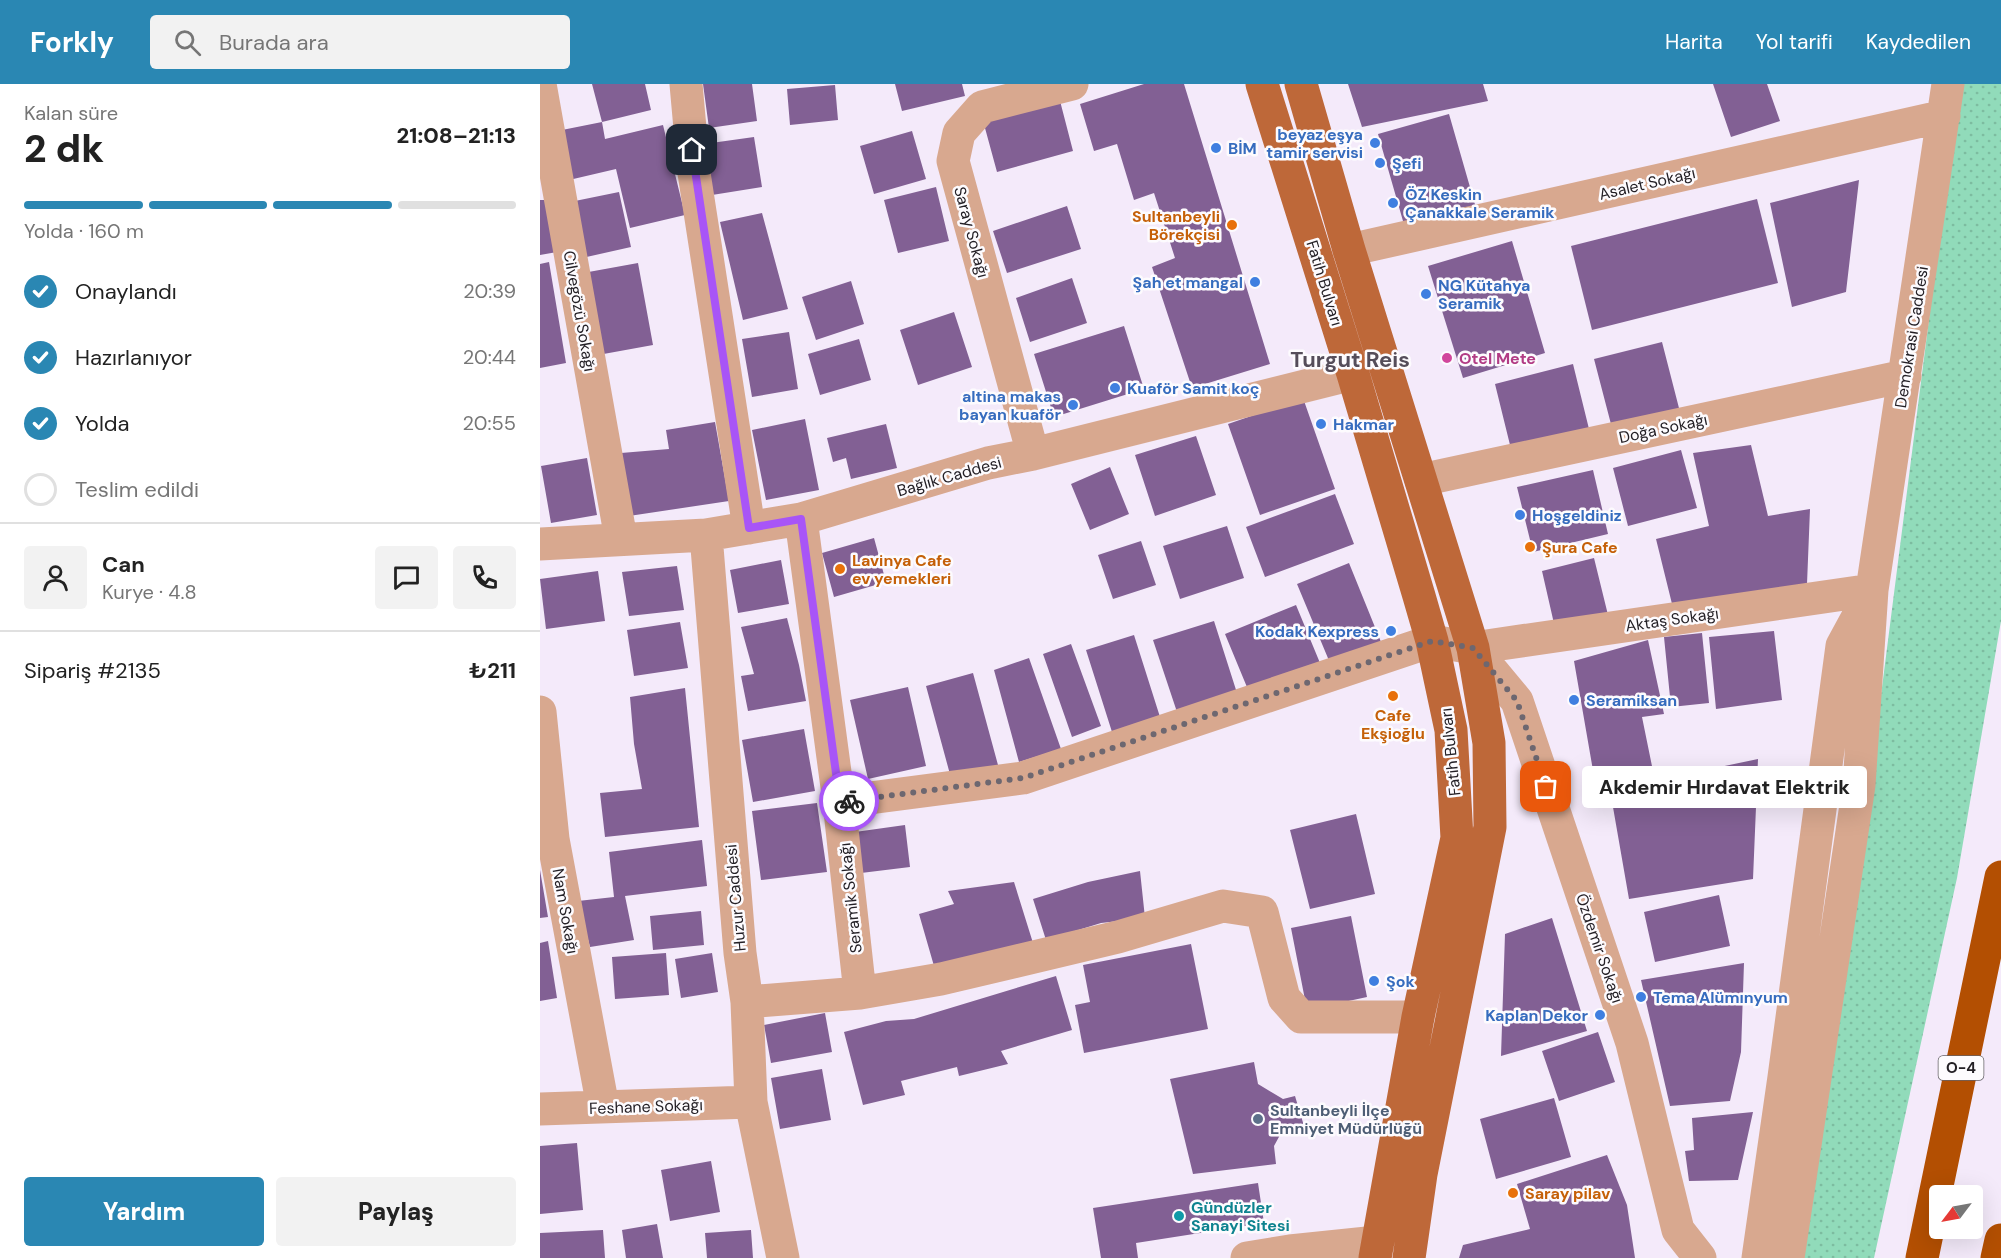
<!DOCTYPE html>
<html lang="tr">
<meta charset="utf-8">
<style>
body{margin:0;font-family:"DM Sans",sans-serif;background:#f2f2f2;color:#222;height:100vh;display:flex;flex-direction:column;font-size:22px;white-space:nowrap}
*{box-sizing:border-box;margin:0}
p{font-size:20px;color:#767676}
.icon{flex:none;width:33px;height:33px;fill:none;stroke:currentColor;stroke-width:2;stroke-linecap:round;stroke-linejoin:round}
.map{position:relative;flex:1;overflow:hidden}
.side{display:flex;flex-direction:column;background:#fff;width:540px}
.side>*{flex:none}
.needle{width:39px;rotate:238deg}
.controls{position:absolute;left:1389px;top:1101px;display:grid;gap:12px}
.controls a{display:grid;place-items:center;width:54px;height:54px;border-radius:6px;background:#fff;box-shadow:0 6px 24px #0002;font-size:30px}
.pin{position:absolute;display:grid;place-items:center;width:51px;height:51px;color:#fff;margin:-26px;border-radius:12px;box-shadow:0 3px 9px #0006}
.courier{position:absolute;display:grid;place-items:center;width:60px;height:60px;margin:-30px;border:4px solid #a855f7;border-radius:50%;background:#fff;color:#222;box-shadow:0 2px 8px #0007}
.bubble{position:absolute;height:42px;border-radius:6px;background:#fff;box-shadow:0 6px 24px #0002;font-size:20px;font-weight:800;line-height:42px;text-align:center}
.headline em{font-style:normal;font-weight:800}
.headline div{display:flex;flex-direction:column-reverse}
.headline{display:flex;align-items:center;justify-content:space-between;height:102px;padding:0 24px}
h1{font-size:39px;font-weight:800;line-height:45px}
.bar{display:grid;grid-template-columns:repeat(4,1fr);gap:9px 6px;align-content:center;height:72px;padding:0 24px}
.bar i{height:8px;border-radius:4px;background:#e0e0e0}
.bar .current{background:#2a87b3}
.bar p{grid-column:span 4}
.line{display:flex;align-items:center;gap:15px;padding:0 24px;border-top:2px solid #e0e0e0}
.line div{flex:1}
.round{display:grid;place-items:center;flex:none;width:63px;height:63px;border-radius:6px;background:#f2f2f2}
ol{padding:0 24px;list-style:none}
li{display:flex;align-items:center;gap:18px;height:66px}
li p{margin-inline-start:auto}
li .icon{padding:6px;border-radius:50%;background:#2a87b3;color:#fff;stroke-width:4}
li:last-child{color:#767676}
li i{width:33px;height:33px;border:3px solid #e0e0e0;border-radius:50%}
.cta{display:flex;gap:12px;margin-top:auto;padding:12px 24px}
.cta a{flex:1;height:69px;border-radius:6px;background:#2a87b3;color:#fff;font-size:24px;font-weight:800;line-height:69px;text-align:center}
.cta a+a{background:#f2f2f2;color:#222}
header{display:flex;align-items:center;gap:36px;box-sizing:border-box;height:84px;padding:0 30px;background:#2a87b3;color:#fff}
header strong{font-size:28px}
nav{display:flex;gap:33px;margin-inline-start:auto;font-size:21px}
.search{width:420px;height:54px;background:#f2f2f2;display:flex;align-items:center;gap:15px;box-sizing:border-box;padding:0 21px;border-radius:6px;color:#767676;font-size:22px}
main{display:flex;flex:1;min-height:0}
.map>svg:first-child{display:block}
.grass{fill:url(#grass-dots)}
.building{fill:#826094}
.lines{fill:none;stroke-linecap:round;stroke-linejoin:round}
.minor{stroke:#d8a88f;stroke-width:33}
.major{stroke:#be6839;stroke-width:33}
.highway{stroke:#b34f02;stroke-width:33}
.done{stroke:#6d6770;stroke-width:6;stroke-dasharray:0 10.8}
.route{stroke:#a855f7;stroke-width:8}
.shop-dot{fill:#3f7fe0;stroke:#fdfbfe;stroke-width:2}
.food-dot{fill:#e8710a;stroke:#fdfbfe;stroke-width:2}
.hotel-dot{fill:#d1479c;stroke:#fdfbfe;stroke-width:2}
.service-dot{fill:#5c6f8a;stroke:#fdfbfe;stroke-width:2}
.culture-dot{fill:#0f9aa8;stroke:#fdfbfe;stroke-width:2}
.labels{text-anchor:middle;stroke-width:5;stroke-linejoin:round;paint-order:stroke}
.shield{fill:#fdfbfe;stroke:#656267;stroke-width:1.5}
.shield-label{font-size:15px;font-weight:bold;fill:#242026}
.shop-label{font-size:16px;font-weight:bold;fill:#366cbe;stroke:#fdfbfe;text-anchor:start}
.street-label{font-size:16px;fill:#242026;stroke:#fdfbfe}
.food-label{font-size:16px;font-weight:bold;fill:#c56008;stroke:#fdfbfe;text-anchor:start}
.hotel-label{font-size:16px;font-weight:bold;fill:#b23c85;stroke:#fdfbfe;text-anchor:start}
.service-label{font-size:16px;font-weight:bold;fill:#4e5e75;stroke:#fdfbfe;text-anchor:start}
.culture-label{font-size:16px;font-weight:bold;fill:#0d838f;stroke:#fdfbfe;text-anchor:start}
.district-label{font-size:22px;font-weight:bold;fill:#554d5a;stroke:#fdfbfe}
</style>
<header>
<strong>Forkly</strong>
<div class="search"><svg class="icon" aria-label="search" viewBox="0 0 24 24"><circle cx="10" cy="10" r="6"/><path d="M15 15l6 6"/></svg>Burada ara</div>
<nav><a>Harita</a><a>Yol tarifi</a><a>Kaydedilen</a></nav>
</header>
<main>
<section class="side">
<div class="headline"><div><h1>2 dk</h1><p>Kalan süre</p></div><em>21:08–21:13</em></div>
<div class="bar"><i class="current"></i><i class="current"></i><i class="current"></i><i></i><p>Yolda · 160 m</p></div>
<ol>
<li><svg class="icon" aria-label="check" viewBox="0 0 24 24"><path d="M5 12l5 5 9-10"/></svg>Onaylandı<p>20:39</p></li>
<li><svg class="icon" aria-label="check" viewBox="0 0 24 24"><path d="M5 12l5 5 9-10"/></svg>Hazırlanıyor<p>20:44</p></li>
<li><svg class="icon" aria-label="check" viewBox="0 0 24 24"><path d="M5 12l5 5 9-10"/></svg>Yolda<p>20:55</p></li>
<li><i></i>Teslim edildi</li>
</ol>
<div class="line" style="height:108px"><a class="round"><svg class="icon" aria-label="person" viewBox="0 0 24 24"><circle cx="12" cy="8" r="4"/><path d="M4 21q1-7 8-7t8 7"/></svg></a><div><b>Can</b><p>Kurye · 4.8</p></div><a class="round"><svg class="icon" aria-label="chat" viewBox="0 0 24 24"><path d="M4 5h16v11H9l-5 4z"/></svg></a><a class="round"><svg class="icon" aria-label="phone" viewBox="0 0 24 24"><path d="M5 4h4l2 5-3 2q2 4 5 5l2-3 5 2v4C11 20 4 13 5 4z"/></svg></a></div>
<div class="line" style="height:78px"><div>Sipariş #2135</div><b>₺211</b></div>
<div class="cta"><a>Yardım</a><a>Paylaş</a></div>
</section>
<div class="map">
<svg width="1461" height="1174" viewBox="0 0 1461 1174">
<defs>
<pattern id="grass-dots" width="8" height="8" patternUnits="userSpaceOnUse" patternTransform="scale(1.5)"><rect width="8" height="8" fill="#91dbba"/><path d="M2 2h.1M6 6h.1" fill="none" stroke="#7dbca0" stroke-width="1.8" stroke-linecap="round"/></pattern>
</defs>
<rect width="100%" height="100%" fill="#f4eafa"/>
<path class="grass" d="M1419 0H1461V537L1417 794 1334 1174H1261L1333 674Z"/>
<path class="building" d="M52 0H105L111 26 62 38 65 55 123 41 145 131 90 144 76 85 29 96 17 47 62 38Z
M163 0H212L217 37 169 44Z
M355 0H422L425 12 362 27Z
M604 0H644L730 280 652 304 612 183 635 174 614 109 594 116 577 60 554 67 540 20Z
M808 0H943L948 17 822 43Z
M1173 0H1227L1240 37 1191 53Z
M295 1 298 36 250 41 247 5Z
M519 13 533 67 457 88 442 33Z
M909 30 936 124 865 144 838 50Z
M372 47 386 95 334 110 320 62Z
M214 53 222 103 172 111 164 60Z
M1319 96 1306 208 1252 223 1230 119Z
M396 103 409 157 358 169 344 116Z
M79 108 91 163 42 174 30 118Z
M1217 115 1238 199 1052 246 1031 162Z
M0 116H6L17 168 0 171Z
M527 122 541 165 467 189 453 147Z
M222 129 248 225 203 236 180 138Z
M972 157 1005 269 923 294 888 182Z
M9 178 26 279 0 284V180Z
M98 179 113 261 58 271 43 189Z
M532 194 547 239 490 258 476 214Z
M311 197 324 240 276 256 262 213Z
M414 228 432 283 378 301 360 246Z
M584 242 604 305 514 333 494 270Z
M249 248 258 305 212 313 202 255Z
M319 255 331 296 280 311 268 270Z
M1122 258 1140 328 1072 344 1054 275Z
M1033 280 1049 345 971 365 955 300Z
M763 314 795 405 720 431 688 340Z
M265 335 279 406 226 416 212 346Z
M175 338 189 417 89 432 81 369 129 365 126 346Z
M346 340 357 384 311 395 306 374 293 378 287 354Z
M656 352 676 411 615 432 595 371Z
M1211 361 1228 432 1270 425 1267 500 1134 528 1116 455 1169 442 1153 369Z
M1141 366 1157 424 1088 442 1073 384Z
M47 374 57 431 11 439 1 382Z
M570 383 589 430 550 446 531 400Z
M1053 386 1068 450 993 468 977 403Z
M795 410 814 460 725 493 706 443Z
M687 442 704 494 640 515 623 462Z
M334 454 346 498 294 513 282 469Z
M601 457 616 501 573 515 558 471Z
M1054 474 1068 531 1015 544 1002 487Z
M241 476 249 520 198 529 190 486Z
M809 479 841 558 790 579 757 500Z
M137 482 144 526 89 532 82 488Z
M58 487 65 537 6 545 0 495Z
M756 521 780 579 709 608 685 550Z
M247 534 259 581 266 617 208 627 201 592 214 590 201 543Z
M674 537 697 609 637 628 613 556Z
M140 538 148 584 94 592 87 546Z
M1234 547 1242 616 1176 625 1169 553Z
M1162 549 1169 619 1131 623 1124 553Z
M594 551 620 633 572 648 546 566Z
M1108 556 1124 630 1102 633 1113 687 1055 698 1034 577Z
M531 560 561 642 532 653 503 570Z
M489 574 521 665 479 678 454 586Z
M433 589 458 681 411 694 386 602Z
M368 603 386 682 328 695 310 616Z
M145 604 159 743 65 753 60 709 102 705 94 660 90 613Z
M264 645 275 707 213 718 202 656Z
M1218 675 1213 795 1089 815 1070 706Z
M277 719 287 788 221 796 212 727Z
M816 730 835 810 770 825 750 746Z
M365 741 370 783 321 789 315 748Z
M162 756 167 802 85 812 94 856 50 863 38 817 74 813 69 768Z
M0 786 8 833 0 834Z
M600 787 605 834 561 839 506 856 493 815 548 798Z
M474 798 493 859 394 882 379 830 414 820 408 807Z
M1179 811 1190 862 1115 878 1104 828Z
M161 827 164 861 113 866 110 832Z
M811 832 827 913 767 926 751 844Z
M1012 834 1047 947 961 972 965 850Z
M8 857 17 914 0 917V859Z
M651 860 668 945 544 969 535 921 550 918 543 881Z
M126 869 129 911 75 915 72 873Z
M172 869 178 908 141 914 135 875Z
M1204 879 1201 968 1190 1017 1130 1022 1101 896Z
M516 892 532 946 461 967 468 980 419 992 417 983 361 997 365 1011 323 1021 304 948 346 937 374 935Z
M285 929 292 968 231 979 224 941Z
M1058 948 1075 998 1019 1017 1002 967Z
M714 978 718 1000 743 1015 755 1012 764 1042 740 1051 734 1062 736 1080 653 1090 630 995Z
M282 985 291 1036 240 1045 231 994Z
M1014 1014 1031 1073 956 1095 940 1035Z
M1213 1028 1198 1096 1149 1097 1145 1067 1154 1066 1152 1034Z
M37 1059 43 1126 0 1130V1062Z
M1067 1071 1087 1121 1095 1174H919L923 1161 990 1145 977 1100Z
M171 1077 180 1128 130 1137 121 1086Z
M718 1099 724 1139 596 1159 598 1174H561L553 1124Z
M117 1140 123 1174H86L82 1146Z
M63 1146 65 1174H0V1149Z
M211 1146 213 1174H167L165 1149Z"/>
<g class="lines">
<path class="minor" d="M0 0 81 455
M146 0 154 89 209 444
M809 166 1404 32
M493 370 413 77 419 49 442 23 532 0
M881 396 1365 292
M261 435 299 718 320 909
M166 451 200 869 207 918 211 1018 243 1174
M0 460 166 451 261 435 448 379 493 370 813 290
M933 564 977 617 1092 959 1138 1146 1160 1174
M0 628 13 755 63 1023
M299 718 483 694 892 557 933 564 1332 506
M207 918 320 909 401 895 578 853 683 822 722 828 744 914 761 933H878
M0 1025 211 1018
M707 1174 750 1167 837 1158
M1218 1174 1244 993 1302 562 1327 516
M1248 1174 1319 701 1332 506 1408 0"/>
<path class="major" d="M722 0 813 290 879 512 892 557 911 646 917 754 878 933 835 1174
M761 0 809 166 933 564 949 659 950 743 881 1090 869 1174"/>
<path class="highway" d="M1382 1174 1461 793
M1457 1174 1461 1156"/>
</g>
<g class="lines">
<path class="done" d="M309 717 483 694 892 557 933 564 977 617 1006 703"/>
<path class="route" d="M152 66 209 444 261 435 300 718 309 717"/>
</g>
<g class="shop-dot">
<circle cx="835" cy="59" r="6"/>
<circle cx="676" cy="64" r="6"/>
<circle cx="840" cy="79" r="6"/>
<circle cx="853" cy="119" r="6"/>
<circle cx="715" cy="198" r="6"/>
<circle cx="886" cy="210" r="6"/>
<circle cx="575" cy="304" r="6"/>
<circle cx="533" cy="321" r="6"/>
<circle cx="781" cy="340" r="6"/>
<circle cx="980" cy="431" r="6"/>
<circle cx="851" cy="547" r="6"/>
<circle cx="1034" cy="616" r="6"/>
<circle cx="834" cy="897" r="6"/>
<circle cx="1101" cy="913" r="6"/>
<circle cx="1060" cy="931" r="6"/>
</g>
<g class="food-dot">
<circle cx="692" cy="141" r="6"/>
<circle cx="990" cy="463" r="6"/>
<circle cx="300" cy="485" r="6"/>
<circle cx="853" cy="612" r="6"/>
<circle cx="973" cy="1109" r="6"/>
</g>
<circle class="hotel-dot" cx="907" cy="274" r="6"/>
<circle class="service-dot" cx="718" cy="1035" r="6"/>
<circle class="culture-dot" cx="639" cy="1132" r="6"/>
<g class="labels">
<rect class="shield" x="1398.5" y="972" width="45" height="24" rx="4.5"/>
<g class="shield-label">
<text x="1421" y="989">O-4</text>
</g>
<g class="shop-label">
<text x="823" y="56" text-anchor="end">beyaz eşya<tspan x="823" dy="18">tamir servisi</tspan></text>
<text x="688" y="70">BİM</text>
<text x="852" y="85">Şefi</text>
<text x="865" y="116">ÖZ Keskin<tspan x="865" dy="18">Çanakkale Seramik</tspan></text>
<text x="703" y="204" text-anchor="end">Şah et mangal</text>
<text x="898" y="207">NG Kütahya<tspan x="898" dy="18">Seramik</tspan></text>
<text x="587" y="310">Kuaför Samit koç</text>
<text x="521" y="318" text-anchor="end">altina makas<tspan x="521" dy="18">bayan kuaför</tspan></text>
<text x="793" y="346">Hakmar</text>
<text x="992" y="437">Hoşgeldiniz</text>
<text x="839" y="553" text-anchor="end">Kodak Kexpress</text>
<text x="1046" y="622">Seramiksan</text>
<text x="846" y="903">Şok</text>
<text x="1113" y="919">Tema Alümınyum</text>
<text x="1048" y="937" text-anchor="end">Kaplan Dekor</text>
</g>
<g class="street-label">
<text transform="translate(1107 99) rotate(-13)" y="6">Asalet Sokağı</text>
<text transform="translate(432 148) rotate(75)" y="6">Saray Sokağı</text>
<text transform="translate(785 199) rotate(73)" y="6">Fatih Bulvarı</text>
<text transform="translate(40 227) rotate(80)" y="6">Cilvegözü Sokağı</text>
<text transform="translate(1371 253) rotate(-81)" y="6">Demokrasi Caddesi</text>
<text transform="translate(1123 344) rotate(-12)" y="6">Doğa Sokağı</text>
<text transform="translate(409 392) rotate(-16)" y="6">Bağlık Caddesi</text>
<text transform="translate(1132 535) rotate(-8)" y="6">Aktaş Sokağı</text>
<text transform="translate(910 668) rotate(-96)" y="6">Fatih Bulvarı</text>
<text transform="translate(195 814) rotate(-95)" y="6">Huzur Caddesi</text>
<text transform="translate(310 814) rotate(-96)" y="6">Seramik Sokağı</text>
<text transform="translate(26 827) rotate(80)" y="6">Nam Sokağı</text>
<text transform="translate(1060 864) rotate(71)" y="6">Özdemir Sokağı</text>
<text transform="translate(106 1022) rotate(-2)" y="6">Feshane Sokağı</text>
</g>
<g class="food-label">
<text x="680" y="138" text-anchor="end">Sultanbeyli<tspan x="680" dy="18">Börekçisi</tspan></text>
<text x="1002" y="469">Şura Cafe</text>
<text x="312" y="482">Lavinya Cafe<tspan x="312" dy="18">ev yemekleri</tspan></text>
<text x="853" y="637" text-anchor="middle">Cafe<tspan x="853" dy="18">Ekşioğlu</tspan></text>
<text x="985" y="1115">Saray pilav</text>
</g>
<g class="hotel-label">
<text x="919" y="280">Otel Mete</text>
</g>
<g class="service-label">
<text x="730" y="1032">Sultanbeyli İlçe<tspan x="730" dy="18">Emniyet Müdürlüğü</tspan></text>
</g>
<g class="culture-label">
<text x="651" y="1129">Gündüzler<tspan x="651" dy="18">Sanayi Sitesi</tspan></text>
</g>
<g class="district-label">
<text x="810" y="283">Turgut Reis</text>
</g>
</g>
</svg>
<div class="controls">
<a><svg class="needle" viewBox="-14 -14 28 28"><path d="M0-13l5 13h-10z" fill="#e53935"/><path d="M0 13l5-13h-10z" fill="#767676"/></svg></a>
</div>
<div class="pin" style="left:1006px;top:703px;background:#ea580c"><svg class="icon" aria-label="bag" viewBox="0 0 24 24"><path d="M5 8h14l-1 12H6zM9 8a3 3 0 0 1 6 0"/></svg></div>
<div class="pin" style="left:152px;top:66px;background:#1f2937"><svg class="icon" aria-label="home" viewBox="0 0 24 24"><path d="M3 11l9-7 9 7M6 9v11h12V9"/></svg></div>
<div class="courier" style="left:309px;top:717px"><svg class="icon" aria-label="bike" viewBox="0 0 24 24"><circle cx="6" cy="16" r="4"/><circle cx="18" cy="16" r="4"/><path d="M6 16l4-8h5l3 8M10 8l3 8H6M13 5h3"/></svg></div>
<div class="bubble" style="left:1042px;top:682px;width:285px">Akdemir Hırdavat Elektrik</div>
</div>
</main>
